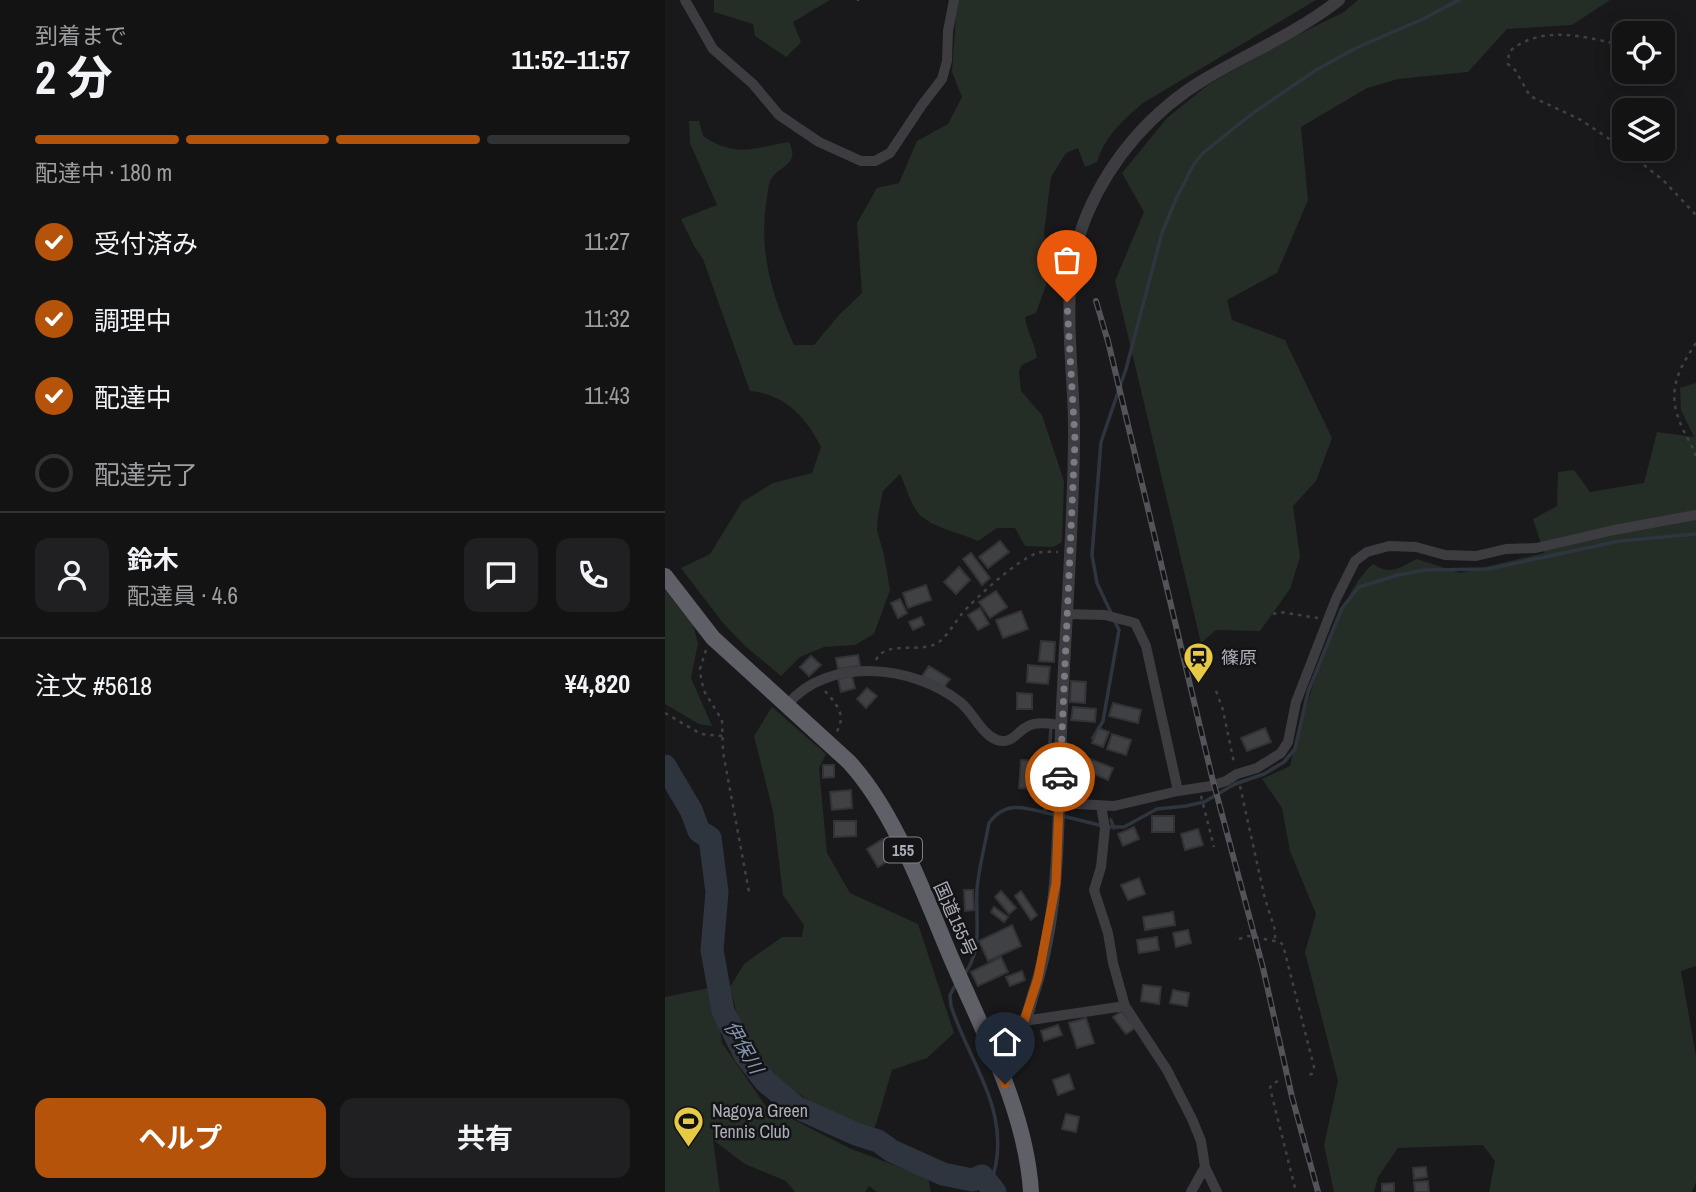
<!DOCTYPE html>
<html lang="ja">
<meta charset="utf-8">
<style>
body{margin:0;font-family:"Archivo Narrow","Noto Sans JP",sans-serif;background:#202022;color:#f1f3f6;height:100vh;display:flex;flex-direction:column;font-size:26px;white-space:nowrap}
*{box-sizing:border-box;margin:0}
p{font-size:23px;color:#9d9ea0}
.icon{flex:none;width:38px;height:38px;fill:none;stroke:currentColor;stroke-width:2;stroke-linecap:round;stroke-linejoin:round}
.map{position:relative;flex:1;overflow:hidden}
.drawer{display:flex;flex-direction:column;background:#131314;width:665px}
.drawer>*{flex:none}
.buttons{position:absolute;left:947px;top:21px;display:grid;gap:14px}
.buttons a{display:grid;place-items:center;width:63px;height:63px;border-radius:14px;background:#131314;box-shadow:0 4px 18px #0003,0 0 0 2px #323234;font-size:35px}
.pin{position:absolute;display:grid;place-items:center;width:60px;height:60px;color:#fff;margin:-72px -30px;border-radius:50% 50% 50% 0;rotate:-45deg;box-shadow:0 0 7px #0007}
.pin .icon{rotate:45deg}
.courier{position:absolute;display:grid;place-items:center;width:70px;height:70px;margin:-35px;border:5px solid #b45309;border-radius:50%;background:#fff;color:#222;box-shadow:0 2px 9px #0007}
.summary em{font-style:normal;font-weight:700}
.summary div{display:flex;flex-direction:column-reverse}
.summary{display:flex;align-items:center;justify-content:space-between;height:119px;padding:0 35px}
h1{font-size:46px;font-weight:700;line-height:52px}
.bar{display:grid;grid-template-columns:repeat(4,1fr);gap:10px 7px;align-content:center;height:84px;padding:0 35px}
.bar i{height:9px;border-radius:5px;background:#323234}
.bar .active{background:#b45309}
.bar p{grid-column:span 4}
.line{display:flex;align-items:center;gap:18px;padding:0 35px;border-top:2px solid #323234}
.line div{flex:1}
.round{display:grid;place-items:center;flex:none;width:74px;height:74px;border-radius:14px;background:#202022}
ol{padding:0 35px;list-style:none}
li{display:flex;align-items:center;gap:21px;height:77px}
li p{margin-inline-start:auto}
li .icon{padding:7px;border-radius:50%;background:#b45309;color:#fff;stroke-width:4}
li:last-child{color:#9d9ea0}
li i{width:38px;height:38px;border:4px solid #323234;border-radius:50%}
.action{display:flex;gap:14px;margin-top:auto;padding:14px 35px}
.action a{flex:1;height:80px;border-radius:14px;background:#b45309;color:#fff;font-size:28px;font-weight:700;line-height:80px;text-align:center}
.action a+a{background:#202022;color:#f1f3f6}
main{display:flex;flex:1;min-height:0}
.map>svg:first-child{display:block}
.green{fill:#252d27}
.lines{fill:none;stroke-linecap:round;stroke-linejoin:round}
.stream{stroke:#2f353e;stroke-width:3.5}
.river{stroke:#2f353e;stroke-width:23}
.building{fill:#404144;stroke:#333336;stroke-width:2}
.path{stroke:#404146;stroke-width:2.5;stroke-dasharray:3.5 5;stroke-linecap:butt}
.minor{stroke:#3c3c41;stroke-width:10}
.tertiary{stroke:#3c3c41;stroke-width:12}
.trunk{stroke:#5e5f67;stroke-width:16}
.rail-casing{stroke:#53545a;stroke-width:6}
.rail{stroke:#141416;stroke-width:3.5;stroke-dasharray:10;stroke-linecap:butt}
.done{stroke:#797a82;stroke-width:7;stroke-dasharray:0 12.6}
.route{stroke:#b45309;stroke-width:9}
.labels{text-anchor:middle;stroke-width:5;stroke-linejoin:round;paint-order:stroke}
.shield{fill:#141416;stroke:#7e8088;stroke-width:2}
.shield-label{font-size:16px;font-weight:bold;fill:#acaeb9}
.poi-label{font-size:18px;fill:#acaeb9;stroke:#141416;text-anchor:start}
.street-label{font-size:18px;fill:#acaeb9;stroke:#141416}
.water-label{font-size:19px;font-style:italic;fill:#8596b2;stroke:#141416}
</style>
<main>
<section class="drawer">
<div class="summary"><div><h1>2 分</h1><p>到着まで</p></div><em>11:52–11:57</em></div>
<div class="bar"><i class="active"></i><i class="active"></i><i class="active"></i><i></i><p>配達中 · 180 m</p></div>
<ol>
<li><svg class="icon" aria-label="check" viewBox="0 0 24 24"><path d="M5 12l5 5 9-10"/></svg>受付済み<p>11:27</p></li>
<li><svg class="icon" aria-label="check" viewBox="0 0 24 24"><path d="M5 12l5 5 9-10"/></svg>調理中<p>11:32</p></li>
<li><svg class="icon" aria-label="check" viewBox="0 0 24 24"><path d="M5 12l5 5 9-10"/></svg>配達中<p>11:43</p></li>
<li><i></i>配達完了</li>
</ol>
<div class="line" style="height:126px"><a class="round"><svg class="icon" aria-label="person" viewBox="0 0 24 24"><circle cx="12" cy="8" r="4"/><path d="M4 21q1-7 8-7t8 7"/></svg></a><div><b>鈴木</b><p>配達員 · 4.6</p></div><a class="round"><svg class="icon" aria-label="chat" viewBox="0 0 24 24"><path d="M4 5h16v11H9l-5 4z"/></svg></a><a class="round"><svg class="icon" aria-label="phone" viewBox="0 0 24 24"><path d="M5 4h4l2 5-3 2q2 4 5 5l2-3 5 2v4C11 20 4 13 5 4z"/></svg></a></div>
<div class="line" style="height:91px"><div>注文 #5618</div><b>¥4,820</b></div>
<div class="action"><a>ヘルプ</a><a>共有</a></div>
</section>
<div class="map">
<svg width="1031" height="1192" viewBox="0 0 1031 1192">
<rect width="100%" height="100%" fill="#19191b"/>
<path class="green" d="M49 0H165L128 22 136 42 121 57 90 36 88 24 49 12Z
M292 0H651L478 103C458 120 440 136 432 162L420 167 413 148 401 153 386 177 379 233 383 259 381 285 371 313 360 317C362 332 370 343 372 358L357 365 354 371 356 391 377 415 399 481 397 542 388 547 360 546 350 528H332L313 541C294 532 269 529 254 514 245 504 241 485 235 474L218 491 213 516 212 530 219 555 225 590 209 634 190 645 159 647 135 657 116 676 79 645 58 623 16 568 45 554 77 502 108 483 147 473 156 447C141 417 120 394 85 391L38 259 29 246 16 219 52 205 25 143 24 121H34L38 136C70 158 89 148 124 142 136 166 113 165 105 181 103 186 103 193 102 197 93 253 107 295 129 345H149L174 315 197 293 192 223 212 188 234 183 252 141 283 124 297 97 287 72Z
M693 0H945L907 25 842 29 803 72 733 79 702 88 636 127 643 200 612 273 562 300 567 320 620 340 667 438 651 481 628 506 635 557 625 589 595 631 551 630 536 643 450 281 479 212 457 173 502 118 544 84 626 38 679 12Z
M1031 383V966L1016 971 1031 1056V1182L1027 1192H824L830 1161 818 1145 733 1148 713 1177 709 1192H669L659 1145 673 1081 640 952 651 914 625 851 617 808 597 779 625 766C638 717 670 595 708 564 726 576 733 568 752 559L795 573 879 553 868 519 892 506 893 472 909 470 925 492 979 483 992 432 1029 437 1016 410 1015 388Z
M0 590 28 625 33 643 26 678 47 726 34 724 0 704Z
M107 707 161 754 154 768 162 853 185 893 253 924 289 1033 262 1058 227 1070 208 1134 163 1112 116 1083 79 1041 65 987 79 964 117 937H137L139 925 118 895 108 811 89 736Z
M49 987 57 1043 100 1105 184 1148 263 1178 266 1192H212L204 1186 200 1192H130L121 1181 80 1164 48 1140 55 1192H0V997Z"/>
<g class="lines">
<path class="stream" d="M428 738 438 721 454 630 432 583 427 555 436 442 461 369 497 233 511 199 529 164 538 153 588 113 651 70 691 48 758 19 794 0
M408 781 413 792
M380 813 386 727
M398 816 442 827H459L492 809 521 806 539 802 570 784 599 774 619 762 630 749 643 692 668 630 677 608 694 587 733 575 761 570 823 569 955 541 1031 534
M446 820 449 828
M298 976C319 950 310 920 312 889 314 867 320 845 324 823 342 798 364 809 390 815
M291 984 285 995 286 1006C306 1067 351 1117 325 1185"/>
<path class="river" d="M0 766 26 810 34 831 45 838 52 892 47 950 58 1011 80 1055 100 1081 131 1107 191 1134 213 1141 227 1151 278 1174 307 1180 317 1176 330 1192"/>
</g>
<path class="building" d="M335 541 344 552 323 568 314 557Z
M306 553 325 578 317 585 298 559Z
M294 567 305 580 291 594 279 582Z
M261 585 266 600 243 608 238 593Z
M331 591 342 607 325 618 314 602Z
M235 599 242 613 233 618 226 603Z
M315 608 324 624 313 630 303 615Z
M356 611 363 629 338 638 331 620Z
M256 617 259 625 248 630 244 622Z
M376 641 390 642 389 662 374 661Z
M193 655 195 666 173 669 171 658Z
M146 656 156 665 144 676 135 667Z
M363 665 385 667 383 684 362 682Z
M264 666 285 679 278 689 257 676Z
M187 676 190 688 176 692 173 679Z
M406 681 421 682 420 703 405 702Z
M202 688 212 696 201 708 192 699Z
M352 693 367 694V709H352Z
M448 703 476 710 473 723 444 716Z
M408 707 431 709 430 722 406 720Z
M433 728 444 732 438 747 427 743Z
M600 728 606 742 582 751 576 738Z
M447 734 466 740 461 755 442 749Z
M420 757 448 768 443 780 415 768Z
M356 760 372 761 370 789 354 788Z
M158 765H169V777L158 778Z
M414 773 428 778 424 789 410 784Z
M186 790 187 808 167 810 165 792Z
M487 816H509V832H487Z
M169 821H191V836L169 837Z
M469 827 474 839 458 846 453 834Z
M533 829 538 845 520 850 516 834Z
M218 839 229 857 213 867 202 849Z
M474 878 480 894 463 900 456 885Z
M299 890H308L309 910 300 911Z
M336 891 351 908 344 914 330 897Z
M356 891 372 915 366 920 350 896Z
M329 907 343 917 339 922 326 912Z
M508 912 510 925 480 930 478 917Z
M347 925 356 946 323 961 314 941Z
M523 930 526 943 511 947 508 933Z
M492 937 494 950 474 953 472 940Z
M336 957 343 972 313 986 306 972Z
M357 971 360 980 345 986 341 977Z
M478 985 496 987 494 1004 476 1001Z
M508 990 524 993 522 1006 505 1003Z
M457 1011 470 1028 461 1034 448 1017Z
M421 1018 429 1043 412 1048 404 1023Z
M393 1025 397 1035 379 1041 376 1031Z
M404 1074 409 1089 393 1095 388 1080Z
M401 1114 414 1117 411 1132 397 1129Z
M761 1167 762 1177 749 1179 748 1168Z
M763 1181 764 1192H750L749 1182Z
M729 1183V1192H717V1184Z"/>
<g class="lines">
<path class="path" d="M193 1V0
M947 43C913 35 873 26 844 52L843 64 850 70 865 96 916 120 959 149
M959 149 999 181 1031 215
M1031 343C1012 372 1001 392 1017 427 1021 437 1028 446 1031 457
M608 614 615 612 653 618
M41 650 35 669 36 678 39 691 57 720 58 752 84 892
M211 660C221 640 252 653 271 644 282 637 288 625 296 615 310 598 351 561 372 553 379 551 386 552 393 552
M160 691C172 705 182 715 171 733
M551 691 558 710 569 763
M0 713 36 734 57 736
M575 786 600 899 610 930V941
M536 796 549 847
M574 939 583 936 615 942 618 945 649 1067 647 1074 641 1075
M613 1081 607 1084 605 1088 631 1192"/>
<path class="minor" d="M20 0 48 49 88 84 114 115 154 142 196 161H210L225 153 257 105 277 79 282 61 283 31 289 0
M401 614 440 615 470 623 481 646 513 791
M123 704C163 656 249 665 295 702 308 712 316 734 332 740 349 746 354 726 369 724 377 722 387 724 396 725
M395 803 449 806 513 791 546 786 561 781 572 774 592 768 616 753 623 742 631 702 671 599 690 561 702 552 724 546 751 547 780 555 811 556 841 549 871 548 949 530 1031 515
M436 806 440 828 436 867 429 890 443 933 448 963 460 1006 502 1070 527 1119 536 1141 540 1167 552 1192
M359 1021 460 1006
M526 1192 540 1167"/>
<path class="tertiary" d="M322 1038C333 1035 351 1031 359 1021 364 1014 366 1000 369 992 399 900 392 803 397 707 401 619 408 531 409 443 411 364 390 288 423 212 447 157 488 110 540 79 584 53 633 32 674 0"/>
<path class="trunk" d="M0 576 48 638 184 762C231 813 260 897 287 960 319 1034 361 1111 366 1192"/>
<defs>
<path id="rail" d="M431 301 444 345
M442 337 547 777 598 968 627 1097 653 1192"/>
</defs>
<use href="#rail" class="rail-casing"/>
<use href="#rail" class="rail"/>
</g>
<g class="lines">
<path class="done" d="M395 777 410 440 402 302"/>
<path class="route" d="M340 1084 321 1038 342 1032 359 1021 373 978 391 883 395 777"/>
</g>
<defs>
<symbol id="station-pin" viewBox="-11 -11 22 30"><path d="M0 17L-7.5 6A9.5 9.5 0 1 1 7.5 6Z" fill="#e6c945" stroke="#141416"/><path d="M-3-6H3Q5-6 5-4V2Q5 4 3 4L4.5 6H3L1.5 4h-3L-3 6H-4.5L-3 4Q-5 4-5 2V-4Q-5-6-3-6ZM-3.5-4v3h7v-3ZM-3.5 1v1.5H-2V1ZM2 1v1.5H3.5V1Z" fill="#111"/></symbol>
<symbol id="stadium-pin" viewBox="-11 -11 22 30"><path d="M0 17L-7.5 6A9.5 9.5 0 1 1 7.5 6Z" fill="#e6c945" stroke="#141416"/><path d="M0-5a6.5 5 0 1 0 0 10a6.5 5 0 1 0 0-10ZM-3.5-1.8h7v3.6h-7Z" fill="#111"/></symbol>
</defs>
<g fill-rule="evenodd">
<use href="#station-pin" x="516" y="640" width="35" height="47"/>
<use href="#stadium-pin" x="6" y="1104" width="35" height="47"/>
</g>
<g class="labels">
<rect class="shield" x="219" y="837.5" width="38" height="25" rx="5"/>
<g class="shield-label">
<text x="238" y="856">155</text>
</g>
<g class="poi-label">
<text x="556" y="664">篠原</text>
<text x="47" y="1117">Nagoya Green<tspan x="47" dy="21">Tennis Club</tspan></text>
</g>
<g class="street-label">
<text transform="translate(290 919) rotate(66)" y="6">国道155号</text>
</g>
<g class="water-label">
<text transform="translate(79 1047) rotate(60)" y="7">伊保川</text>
</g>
</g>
</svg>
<div class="buttons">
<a><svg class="icon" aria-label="locate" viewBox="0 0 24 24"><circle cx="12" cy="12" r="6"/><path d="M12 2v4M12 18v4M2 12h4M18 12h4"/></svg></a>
<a><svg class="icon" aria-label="layers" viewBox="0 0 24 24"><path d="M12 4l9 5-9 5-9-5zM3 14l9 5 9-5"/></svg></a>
</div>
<div class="pin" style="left:402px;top:302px;background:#ea580c"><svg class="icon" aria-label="bag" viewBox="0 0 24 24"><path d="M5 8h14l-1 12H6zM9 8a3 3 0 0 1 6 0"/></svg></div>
<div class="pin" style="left:340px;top:1084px;background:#1f2937"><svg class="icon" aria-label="home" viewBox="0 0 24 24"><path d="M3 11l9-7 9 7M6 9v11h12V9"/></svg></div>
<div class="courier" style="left:395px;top:777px"><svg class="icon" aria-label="car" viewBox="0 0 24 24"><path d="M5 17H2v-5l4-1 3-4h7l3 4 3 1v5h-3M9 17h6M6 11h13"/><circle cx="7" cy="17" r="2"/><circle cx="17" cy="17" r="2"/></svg></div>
</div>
</main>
